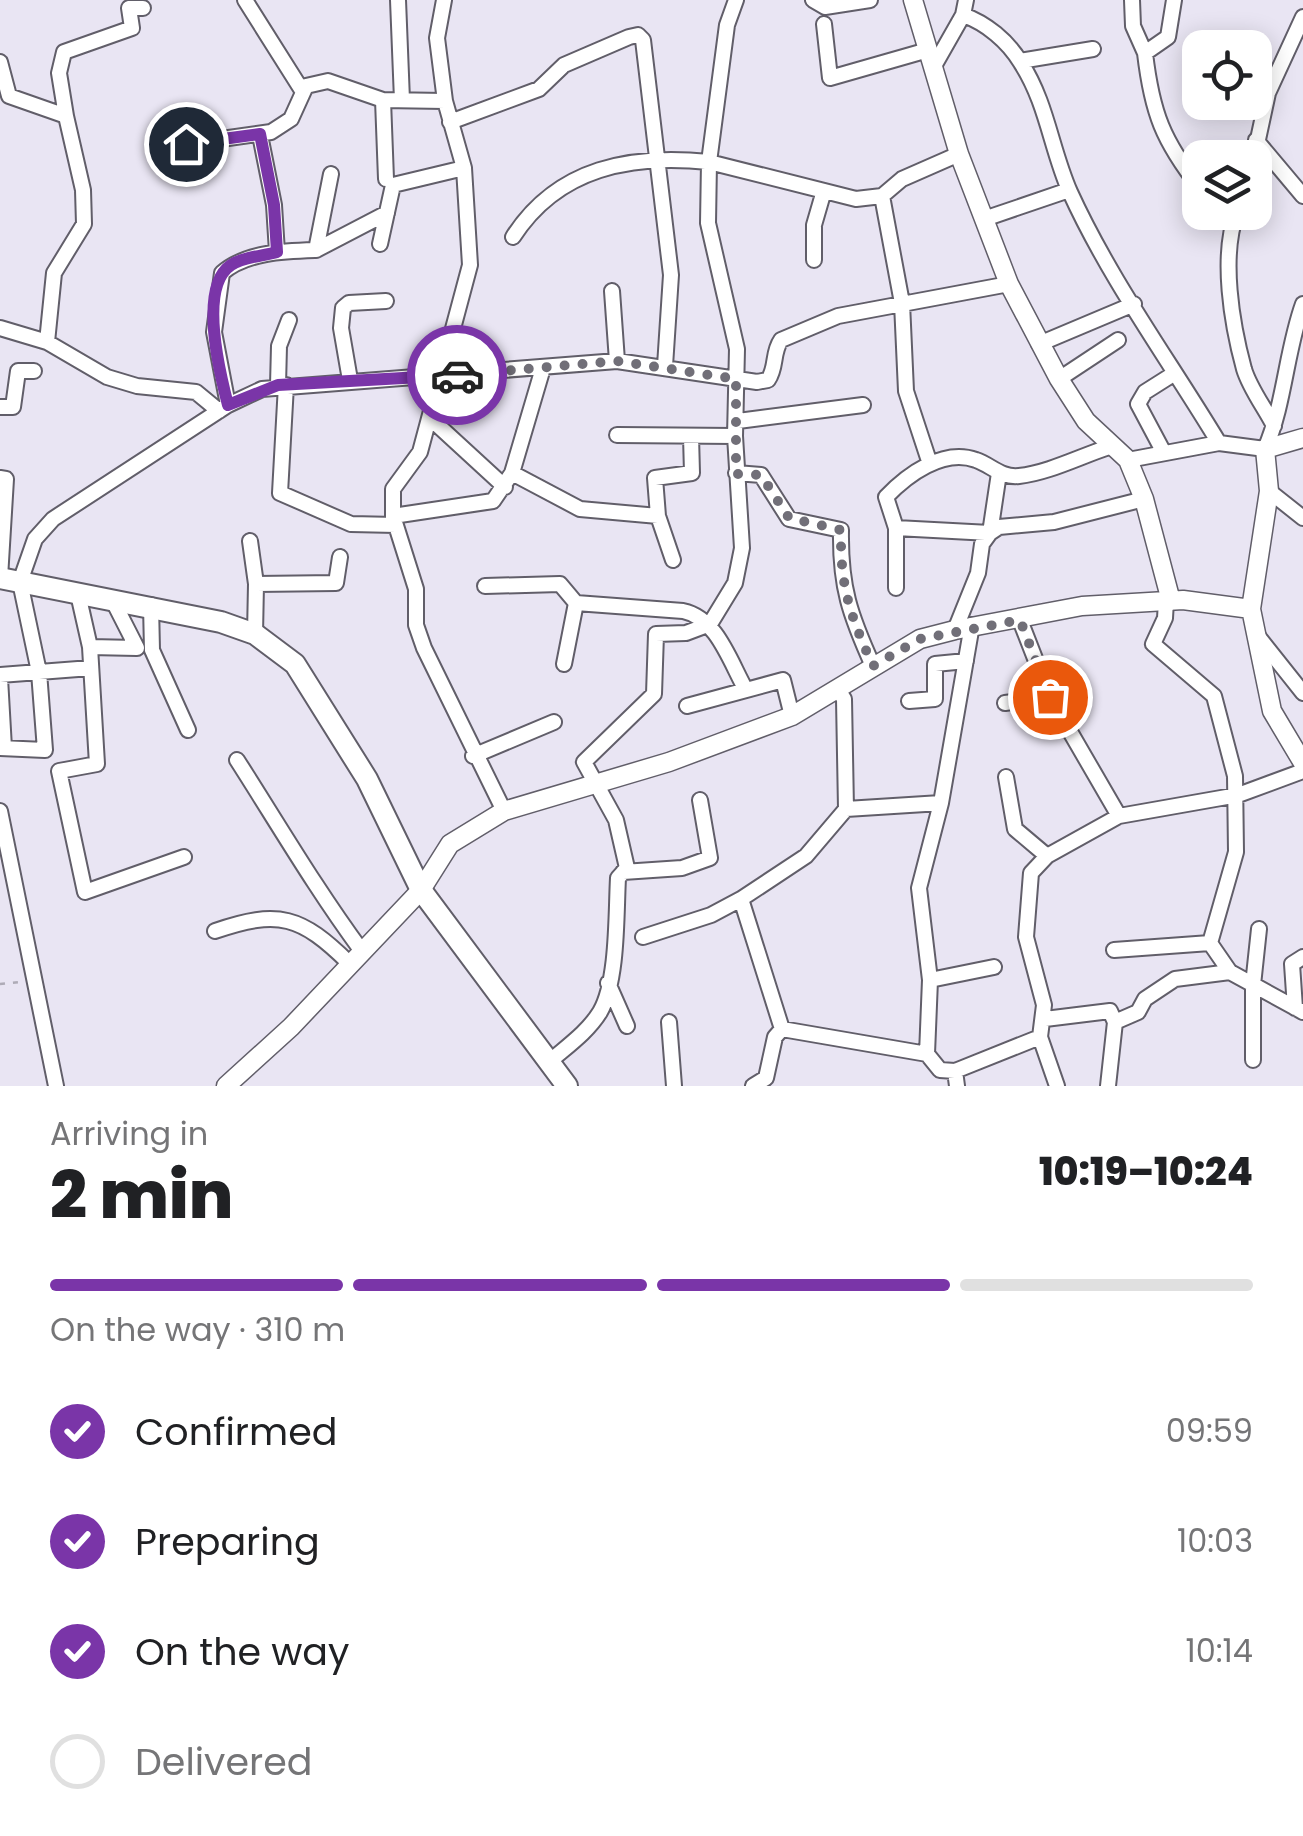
<!DOCTYPE html>
<meta charset="utf-8">
<style>
body{margin:0;font-family:Poppins,sans-serif;background:#f6f6f6;color:#202124;height:100vh;display:flex;flex-direction:column;font-size:38px;white-space:nowrap}
*{box-sizing:border-box;margin:0}
p{font-size:32px;color:#757577}
.icon{flex:none;width:55px;height:55px;fill:none;stroke:currentColor;stroke-width:2;stroke-linecap:round;stroke-linejoin:round}
.map{position:relative;height:1086px;overflow:hidden}
.sheet{display:flex;flex-direction:column;background:#fff;flex:1}
.sheet>*{flex:none}
.buttons{position:absolute;left:1182px;top:30px;display:grid;gap:20px}
.buttons a{display:grid;place-items:center;width:90px;height:90px;border-radius:20px;background:#fff;box-shadow:0 5px 25px #0003;font-size:50px}
.pin{position:absolute;display:grid;place-items:center;width:85px;height:85px;color:#fff;margin:-42px;border:5px solid #fff;border-radius:50%;box-shadow:0 2px 10px #0007}
.courier{position:absolute;display:grid;place-items:center;width:100px;height:100px;margin:-50px;border:8px solid #7a35a8;border-radius:50%;background:#fff;color:#222;box-shadow:0 2px 12px #0007}
.summary em{font-style:normal;font-weight:800}
.summary div{display:flex;flex-direction:column-reverse}
.summary{display:flex;align-items:center;justify-content:space-between;height:170px;padding:0 50px}
h1{font-size:65px;font-weight:800;line-height:75px}
.bar{display:grid;grid-template-columns:repeat(4,1fr);gap:15px 10px;align-content:center;height:120px;padding:0 50px}
.bar i{height:12px;border-radius:8px;background:#e0e0e0}
.bar .selected{background:#7a35a8}
.bar p{grid-column:span 4}
ol{padding:0 50px;list-style:none}
li{display:flex;align-items:center;gap:30px;height:110px}
li p{margin-inline-start:auto}
li .icon{padding:10px;border-radius:50%;background:#7a35a8;color:#fff;stroke-width:4}
li:last-child{color:#757577}
li i{width:55px;height:55px;border:5px solid #e0e0e0;border-radius:50%}
.map>svg:first-child{display:block}
.lines{fill:none;stroke-linecap:round;stroke-linejoin:round}
.minor-casing{stroke:#615e69;stroke-width:18}
.tertiary-casing{stroke:#615e69;stroke-width:21}
.secondary-casing{stroke:#615e69;stroke-width:24}
.path{stroke:#aeabb6;stroke-width:2.5;stroke-dasharray:5 8;stroke-linecap:butt}
.minor{stroke:#fff;stroke-width:14}
.tertiary{stroke:#fff;stroke-width:18}
.secondary{stroke:#fff;stroke-width:20}
.done{stroke:#716f78;stroke-width:10;stroke-dasharray:0 18}
.route{stroke:#7a35a8;stroke-width:12}
</style>
<div class="map">
<svg width="1303" height="1086" viewBox="0 0 1303 1086">
<rect width="100%" height="100%" fill="#e9e5f3"/>
<g class="lines">
<defs>
<path id="minor" d="M245 0 303 92
M398 0 402 100
M444 0 437 38 445 101 464 168 470 265 420 452 393 489V516L416 589V625L424 648 504 811
M813 0 825 7 870 0
M1132 0 1133 26 1145 53
M1174 0 1168 37 1145 53C1152 113 1163 141 1200 188
M963 15C986 23 1008 41 1021 63 1047 103 1051 149 1070 192 1110 280 1169 360 1219 443
M824 24 830 78 928 50
M1020 61 1093 49
M0 62 9 96 66 116 83 190 84 224 54 273 47 342
M934 66 963 15 966 0
M66 116 59 73 64 52 132 28 129 8H143
M450 122 539 89 564 65 629 37 638 35 643 40 671 275 665 366
M260 135 274 205 277 252
M1256 140 1303 196
M186 144 271 132 291 119 306 86 328 81 383 100
M1254 158 1268 93 1303 17
M386 179 383 100 445 101
M882 196 902 303 906 391 930 464
M1237 212C1220 256 1232 325 1244 369 1250 389 1265 408 1274 426
M984 219 1069 190
M513 237C558 167 632 154 709 162L727 25 736 0
M380 244 393 185 464 168
M316 250 387 213
M814 260V225L823 194
M612 291 617 361
M0 328 47 342 107 377 137 386 196 392 219 411
M1039 344 1134 304
M1059 379 1118 340
M350 380 341 328 343 308 349 303 386 301
M278 385 279 346 289 320
M286 385 280 493 351 524 396 525
M228 405 214 332 222 273C246 252 285 251 316 250L331 174
M0 407H13L18 371H34
M431 419 505 487
M738 421 863 405
M617 435 735 436
M1163 451 1138 404 1145 392 1175 373
M1128 460 1219 443 1265 449C1285 403 1286 351 1303 304
M512 473 580 509 658 516 673 560
M736 473 761 475 789 519 841 530C840 587 850 615 873 666
M0 478 6 479 0 578
M1269 491 1303 518
M393 516 493 501 512 473 543 368
M658 516 655 478 692 473 691 436
M896 528 990 533 999 473
M250 541 256 584 255 634
M256 584 336 583 340 557
M485 586 560 584 576 603
M896 588V528L886 497C907 475 943 448 976 460 991 465 1001 478 1019 476 1048 473 1081 456 1109 447
M78 594 90 647 97 764 59 771 85 892 184 857
M151 605 152 650 188 730
M1020 620 1050 697 1119 816
M955 630 978 573 982 544 990 533 999 527 1054 522 1144 499
M1257 635 1303 693
M90 647 137 648 112 599
M564 664 576 603 683 611C717 618 730 662 746 690
M0 675 91 668
M0 678 4 748
M837 688 844 699 846 809 941 803 972 625
M909 701 935 699V664L966 661
M1005 703 1050 697
M687 706 783 680 792 716
M0 748 45 750 39 672 20 582 35 539 53 519 228 405 262 389 617 361 757 382 768 380C777 367 772 353 781 340L838 316 1009 284
M473 756 554 722
M237 760C278 824 316 889 361 950
M1006 777 1015 829 1047 856
M941 803 919 888 930 980 927 1054 940 1070 955 1071
M0 811 56 1086
M623 872 682 868 710 858 700 800
M215 931C279 909 301 916 349 963
M643 937 711 915 741 899
M1210 943 1230 972 1303 1012
M1114 950 1210 943 1236 852 1235 776 1214 696 1153 644 1165 618 1166 601
M930 980 994 967
M608 983 627 1026
M1295 1008 1292 964 1303 957
M1045 1019 1110 1011 1115 1022
M669 1022 674 1086
M782 1029 741 899 806 856 846 809
M1040 1037 1057 1086
M1253 1060V985L1259 929
M548 1063C566 1047 587 1033 600 1012 618 981 616 914 618 878L627 868 616 820 584 762 654 694 656 634 686 633 710 624 735 583 742 548 735 436 737 349 708 223 709 162 856 199 882 196 902 179 959 154
M753 1086 766 1078 775 1037 782 1029 927 1054
M957 1086 955 1071 1040 1037 1044 1005 1026 937 1031 873 1047 856 1119 816 1238 795 1303 771
M1108 1086 1115 1022 1138 1012 1145 999 1175 979 1230 972"/>
<path id="tertiary" d="M913 0 959 154 1009 284 1059 379 1086 421 1128 460 1144 499 1171 601
M1303 438 1265 449 1269 491 1251 609 1272 711 1303 763
M226 1086 291 1027 421 890 450 844 504 811 669 762 792 716 920 639 955 630 1082 606 1183 600 1251 609"/>
<path id="secondary" d="M0 578 221 622 255 634 295 664 367 779 421 890 567 1086"/>
</defs>
<use href="#minor" class="minor-casing"/>
<use href="#tertiary" class="tertiary-casing"/>
<use href="#secondary" class="secondary-casing"/>
<path class="path" d="M0 984 20 982"/>
<use href="#minor" class="minor"/>
<use href="#tertiary" class="tertiary"/>
<use href="#secondary" class="secondary"/>
</g>
<g class="lines">
<path class="done" d="M457 375 617 361 736 379V474L761 475 789 518 841 530C840 587 850 615 873 666L920 639 1020 620 1050 697"/>
<path class="route" d="M186 144 260 134 274 205 277 252C263 256 243 257 231 265 198 287 220 374 228 405L278 385 457 375"/>
</g>
</svg>
<div class="buttons">
<a><svg class="icon" aria-label="locate" viewBox="0 0 24 24"><circle cx="12" cy="12" r="6"/><path d="M12 2v4M12 18v4M2 12h4M18 12h4"/></svg></a>
<a><svg class="icon" aria-label="layers" viewBox="0 0 24 24"><path d="M12 4l9 5-9 5-9-5zM3 14l9 5 9-5"/></svg></a>
</div>
<div class="pin" style="left:1050px;top:697px;background:#ea580c"><svg class="icon" aria-label="bag" viewBox="0 0 24 24"><path d="M5 8h14l-1 12H6zM9 8a3 3 0 0 1 6 0"/></svg></div>
<div class="pin" style="left:186px;top:144px;background:#1f2937"><svg class="icon" aria-label="home" viewBox="0 0 24 24"><path d="M3 11l9-7 9 7M6 9v11h12V9"/></svg></div>
<div class="courier" style="left:457px;top:375px"><svg class="icon" aria-label="car" viewBox="0 0 24 24"><path d="M5 17H2v-5l4-1 3-4h7l3 4 3 1v5h-3M9 17h6M6 11h13"/><circle cx="7" cy="17" r="2"/><circle cx="17" cy="17" r="2"/></svg></div>
</div>
<section class="sheet">
<div class="summary"><div><h1>2 min</h1><p>Arriving in</p></div><em>10:19–10:24</em></div>
<div class="bar"><i class="selected"></i><i class="selected"></i><i class="selected"></i><i></i><p>On the way · 310 m</p></div>
<ol>
<li><svg class="icon" aria-label="check" viewBox="0 0 24 24"><path d="M5 12l5 5 9-10"/></svg>Confirmed<p>09:59</p></li>
<li><svg class="icon" aria-label="check" viewBox="0 0 24 24"><path d="M5 12l5 5 9-10"/></svg>Preparing<p>10:03</p></li>
<li><svg class="icon" aria-label="check" viewBox="0 0 24 24"><path d="M5 12l5 5 9-10"/></svg>On the way<p>10:14</p></li>
<li><i></i>Delivered</li>
</ol>
</section>
